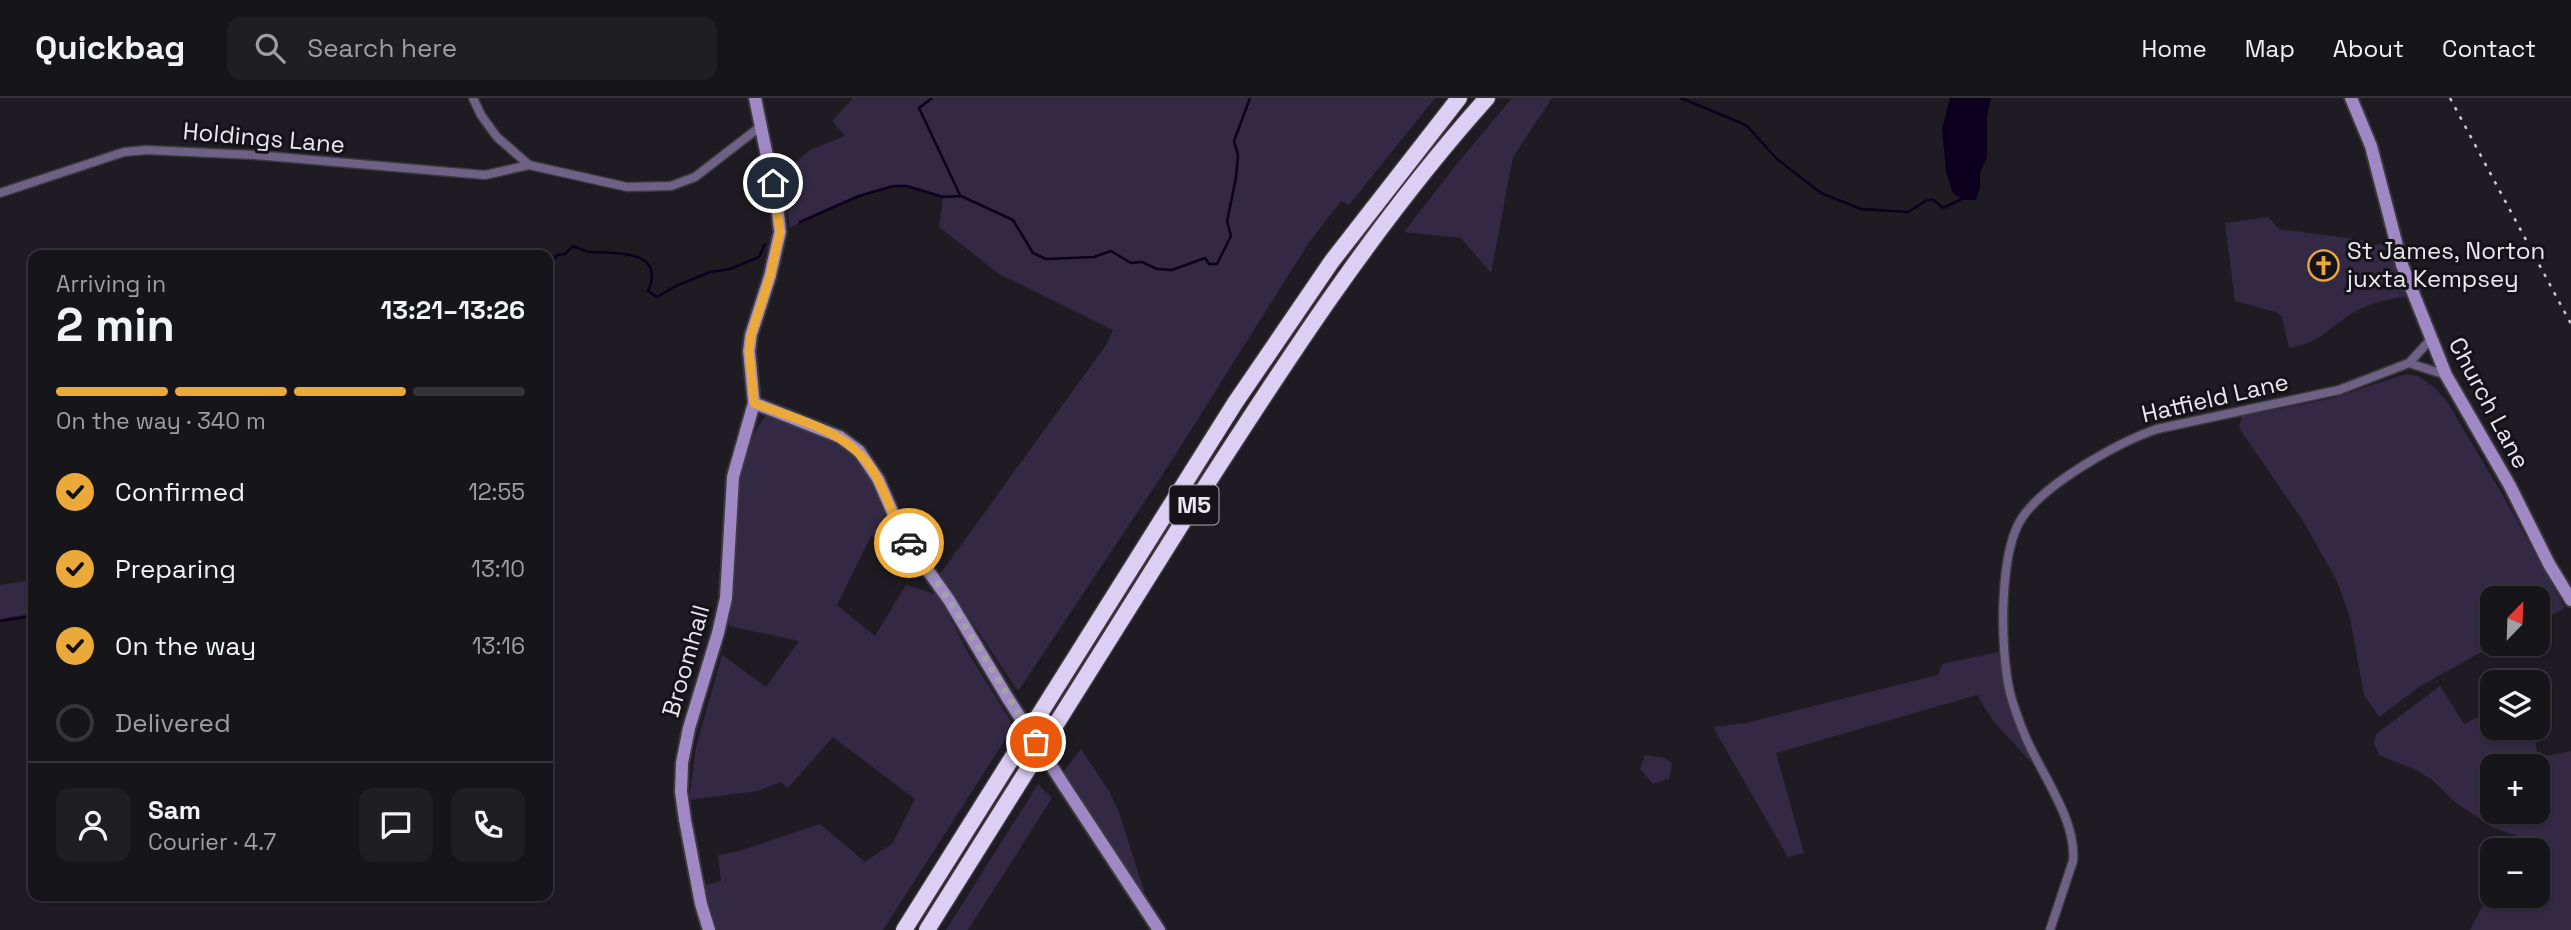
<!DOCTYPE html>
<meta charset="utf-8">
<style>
body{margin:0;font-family:"Space Grotesk",sans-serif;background:#1f1e23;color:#f1f3f6;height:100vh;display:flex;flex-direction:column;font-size:26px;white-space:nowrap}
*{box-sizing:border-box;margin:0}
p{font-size:23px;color:#9e9fa2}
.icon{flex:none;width:38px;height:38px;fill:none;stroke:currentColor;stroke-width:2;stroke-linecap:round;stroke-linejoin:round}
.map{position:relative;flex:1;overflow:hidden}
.side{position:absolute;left:28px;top:152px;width:525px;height:651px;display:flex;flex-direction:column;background:#16151a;border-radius:14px;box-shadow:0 2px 5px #0004,0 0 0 2px #353439}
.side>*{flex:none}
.needle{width:46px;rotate:23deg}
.tools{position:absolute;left:2480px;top:488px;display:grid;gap:14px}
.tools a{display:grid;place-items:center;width:70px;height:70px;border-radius:14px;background:#16151a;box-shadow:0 2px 5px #0004,0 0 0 2px #353439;font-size:35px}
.pin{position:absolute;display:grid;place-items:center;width:60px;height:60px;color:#fff;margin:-30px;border:4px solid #fff;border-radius:50%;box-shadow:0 2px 7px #0007}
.courier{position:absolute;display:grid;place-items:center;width:70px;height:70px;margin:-35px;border:5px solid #eba93a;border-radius:50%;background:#fff;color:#222;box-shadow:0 2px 9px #0007}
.summary em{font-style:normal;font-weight:600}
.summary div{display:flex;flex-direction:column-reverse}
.summary{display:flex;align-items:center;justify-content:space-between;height:119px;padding:0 28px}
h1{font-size:46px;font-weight:600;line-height:52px}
.bar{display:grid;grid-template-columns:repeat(4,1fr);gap:10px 7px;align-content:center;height:84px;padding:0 28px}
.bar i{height:9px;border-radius:5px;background:#353439}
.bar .active{background:#eba93a}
.bar p{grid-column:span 4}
.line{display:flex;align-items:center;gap:18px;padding:0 28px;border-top:2px solid #353439}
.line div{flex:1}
.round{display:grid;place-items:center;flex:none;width:74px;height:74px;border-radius:14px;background:#1f1e23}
ol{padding:0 28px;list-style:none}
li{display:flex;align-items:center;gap:21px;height:77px}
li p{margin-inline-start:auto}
li .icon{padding:7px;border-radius:50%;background:#eba93a;color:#111;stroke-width:4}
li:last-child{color:#9e9fa2}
li i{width:38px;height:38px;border:4px solid #353439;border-radius:50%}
header{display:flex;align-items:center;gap:42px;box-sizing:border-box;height:98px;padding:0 35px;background:#16151a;border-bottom:2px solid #353439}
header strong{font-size:33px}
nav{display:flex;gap:38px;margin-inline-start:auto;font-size:24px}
.search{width:490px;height:63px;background:#1f1e23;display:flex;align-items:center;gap:18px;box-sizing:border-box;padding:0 24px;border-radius:14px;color:#9e9fa2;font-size:26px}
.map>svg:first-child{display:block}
.green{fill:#332944;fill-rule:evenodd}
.water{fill:#0d001f}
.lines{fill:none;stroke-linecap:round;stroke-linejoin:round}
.stream{stroke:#0d001f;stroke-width:2.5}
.street-casing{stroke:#3b393e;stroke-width:11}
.secondary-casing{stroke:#3b393e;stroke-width:16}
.highway-casing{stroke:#3b393e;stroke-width:19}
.street{stroke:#6f6186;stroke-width:8}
.secondary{stroke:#9f88c4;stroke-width:12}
.highway{stroke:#dccff4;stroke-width:16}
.rail{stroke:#cac8ce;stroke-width:2.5;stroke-dasharray:3.5 7;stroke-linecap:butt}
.secondary-bridge-casing{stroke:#3b393e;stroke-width:16;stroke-linecap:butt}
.secondary-bridge{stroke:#9f88c4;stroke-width:12}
.done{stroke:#a3a1a6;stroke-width:7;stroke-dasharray:0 12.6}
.route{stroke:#eba93a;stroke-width:9}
.labels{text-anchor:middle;stroke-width:6;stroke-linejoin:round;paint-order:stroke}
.shield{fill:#151319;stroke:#aaa8ad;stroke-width:2}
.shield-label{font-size:23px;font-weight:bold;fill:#eae8ed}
.street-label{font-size:24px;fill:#eae8ed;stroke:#151319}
.poi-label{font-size:24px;fill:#eae8ed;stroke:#151319;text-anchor:start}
</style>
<header>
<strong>Quickbag</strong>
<div class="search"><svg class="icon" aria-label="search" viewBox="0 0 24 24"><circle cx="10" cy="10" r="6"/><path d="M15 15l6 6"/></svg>Search here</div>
<nav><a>Home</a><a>Map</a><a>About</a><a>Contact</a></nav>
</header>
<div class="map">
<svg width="2571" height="832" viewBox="0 0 2571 832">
<rect width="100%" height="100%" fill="#1e1c22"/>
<path class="green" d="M853 0H1435L1349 107 1341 103 1308 146 1172 362 1018 593 940 476 1106 247 1113 232 999 176 939 129 943 99C931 96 919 90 907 88 879 84 814 115 790 130L782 76 810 52 845 38 832 23Z
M1512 0H1552L1513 59 1491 175 1461 140 1404 134 1456 67Z
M2268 119 2279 131 2362 142 2374 147 2390 145 2407 199C2385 201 2366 206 2348 218 2324 234 2321 244 2289 250L2282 219 2276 214 2235 203 2225 125Z
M2406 276 2418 278 2433 288 2446 302 2501 394 2565 510 2538 524V500H2492V546H2496L2422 587 2379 619 2364 597 2350 520 2337 483 2303 423 2239 330 2242 318 2333 300Z
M766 318 777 320 847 350 863 366 897 436 893 447 871 438 837 507 875 538 906 487 938 497 970 558 1014 628 883 832H716L703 788 721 783 718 757 739 753 820 726 865 764 893 745 915 701 833 639 788 690 780 684 758 693 689 702 696 649 722 557 766 589 799 543 729 528C733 478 731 354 766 318Z
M33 482V515L0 521V487Z
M1998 554 2011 613 2032 665 1994 624 1977 597 1776 655 1804 755 1788 759 1713 629 1746 625 1938 577 1942 566Z
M2440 588 2464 626 2492 612V630H2533L2538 660 2571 653V832H2470L2492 790V798H2538V752H2515L2525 741 2492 729 2456 705 2431 681 2414 671 2379 657 2374 645 2376 636ZM2492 668H2538V714H2492Z
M1081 651 1109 693 1119 714 1144 793 1139 797 1063 674Z
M1645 657 1665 660 1672 665 1669 681 1653 686 1640 671Z
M1038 686 1052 700 968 832H946Z"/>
<path class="water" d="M1950 0H1991L1987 18V59L1980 75V90L1976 102H1962L1953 95 1946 74 1942 31Z"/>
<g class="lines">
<path class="stream" d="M932 0 919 10 960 97
M1681 0 1746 27 1777 61 1821 95 1861 111 1908 114 1927 102H1934L1943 110 1962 101
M800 124 859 98 893 88H907L943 99 961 98 1013 122 1033 155 1046 161 1094 159 1111 153 1131 165 1142 164 1157 171 1172 172 1205 160 1209 166H1217L1231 138 1227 123 1236 80 1238 57 1234 43 1250 0
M548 169 557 157 565 156 573 148C578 150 584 153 589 154 613 155 667 151 648 193L657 199 676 188 710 174 730 171 759 159 765 146
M0 523 33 518"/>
<defs>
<path id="street" d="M473 0 481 17 497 39 529 67 627 89 671 88 695 79 761 28
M0 95 124 54 146 52 255 57 485 77 529 67
M2409 265 2446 277
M2050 832 2073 763C2077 723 2042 677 2026 640 2020 626 2014 610 2010 595 2000 553 1998 451 2024 417 2048 384 2119 344 2157 331L2339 292 2409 265 2431 241"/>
<path id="secondary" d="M2351 0 2371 48 2402 167 2446 277 2510 388 2549 466 2571 502
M754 305 840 339 859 353 878 381 902 436 949 502 1007 599
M1065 689 1159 832
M709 832 701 806 685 722 681 694 682 665 689 630 718 535 726 500 733 379 754 305 749 253 751 237 770 178 780 134 777 107 755 0"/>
<path id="highway" d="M904 832 1235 305 1332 163 1459 0
M927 832C1015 692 1102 551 1191 411 1282 269 1374 126 1487 0"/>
</defs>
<use href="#street" class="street-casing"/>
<use href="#secondary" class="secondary-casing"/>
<use href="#highway" class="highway-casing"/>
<use href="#street" class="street"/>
<use href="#secondary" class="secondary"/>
<use href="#highway" class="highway"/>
<path class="rail" d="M2450 0 2571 226"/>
<defs>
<path id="secondary-bridge" d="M1007 599 1065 689"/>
</defs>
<use href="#secondary-bridge" class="secondary-bridge-casing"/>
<use href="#secondary-bridge" class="secondary-bridge"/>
</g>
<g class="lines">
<path class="done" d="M909 445 949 502 1036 644"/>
<path class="route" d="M773 85 780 134 770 178 751 237 749 253 754 305C799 323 851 332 876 378 888 400 894 424 909 445"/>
</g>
<defs>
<symbol id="church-ring" viewBox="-11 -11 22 22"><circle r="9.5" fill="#151319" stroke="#eba93a" stroke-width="1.5"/><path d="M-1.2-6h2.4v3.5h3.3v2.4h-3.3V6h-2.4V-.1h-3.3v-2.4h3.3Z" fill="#eba93a"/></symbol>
</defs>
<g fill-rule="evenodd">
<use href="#church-ring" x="2306" y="150" width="35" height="35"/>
</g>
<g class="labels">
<rect class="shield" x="1169.5" y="387.5" width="49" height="39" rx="5"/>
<g class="shield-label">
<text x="1194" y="415">M5</text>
</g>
<g class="street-label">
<text transform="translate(264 40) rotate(5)" y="8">Holdings Lane</text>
<text transform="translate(2215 300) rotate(-13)" y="8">Hatfield Lane</text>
<text transform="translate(2489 305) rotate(62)" y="8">Church Lane</text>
<text transform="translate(686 563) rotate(-74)" y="8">Broomhall</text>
</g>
<g class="poi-label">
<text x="2347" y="161">St James, Norton<tspan x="2347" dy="28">juxta Kempsey</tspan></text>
</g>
</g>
</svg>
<div class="tools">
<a><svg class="needle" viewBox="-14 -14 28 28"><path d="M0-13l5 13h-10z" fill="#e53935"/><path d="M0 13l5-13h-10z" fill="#9e9fa2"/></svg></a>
<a><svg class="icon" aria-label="layers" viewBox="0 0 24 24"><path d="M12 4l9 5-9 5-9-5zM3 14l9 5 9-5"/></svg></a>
<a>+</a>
<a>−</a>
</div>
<div class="pin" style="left:1036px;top:644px;background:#ea580c"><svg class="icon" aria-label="bag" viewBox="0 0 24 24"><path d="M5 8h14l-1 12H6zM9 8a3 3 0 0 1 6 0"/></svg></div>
<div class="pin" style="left:773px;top:85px;background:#1f2937"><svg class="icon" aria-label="home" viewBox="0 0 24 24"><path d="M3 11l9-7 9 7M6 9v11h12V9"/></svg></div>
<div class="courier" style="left:909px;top:445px"><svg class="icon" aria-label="car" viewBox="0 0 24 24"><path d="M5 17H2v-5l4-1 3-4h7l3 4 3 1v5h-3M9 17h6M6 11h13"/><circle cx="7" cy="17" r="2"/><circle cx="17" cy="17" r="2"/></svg></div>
<section class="side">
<div class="summary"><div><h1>2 min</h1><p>Arriving in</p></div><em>13:21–13:26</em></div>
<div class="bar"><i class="active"></i><i class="active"></i><i class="active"></i><i></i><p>On the way · 340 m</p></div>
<ol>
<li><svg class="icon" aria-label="check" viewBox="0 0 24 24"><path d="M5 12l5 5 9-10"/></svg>Confirmed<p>12:55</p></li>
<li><svg class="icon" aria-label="check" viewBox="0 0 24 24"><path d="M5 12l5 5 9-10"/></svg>Preparing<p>13:10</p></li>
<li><svg class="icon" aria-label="check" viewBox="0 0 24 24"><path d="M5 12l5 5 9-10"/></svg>On the way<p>13:16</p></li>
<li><i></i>Delivered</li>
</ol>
<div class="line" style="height:126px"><a class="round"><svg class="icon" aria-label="person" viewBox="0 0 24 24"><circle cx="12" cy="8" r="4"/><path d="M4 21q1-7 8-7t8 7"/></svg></a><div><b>Sam</b><p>Courier · 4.7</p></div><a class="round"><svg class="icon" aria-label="chat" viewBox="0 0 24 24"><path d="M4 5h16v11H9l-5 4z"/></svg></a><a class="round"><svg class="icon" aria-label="phone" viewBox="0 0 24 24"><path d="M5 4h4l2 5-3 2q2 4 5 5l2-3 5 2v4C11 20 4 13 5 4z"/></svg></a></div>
</section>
</div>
